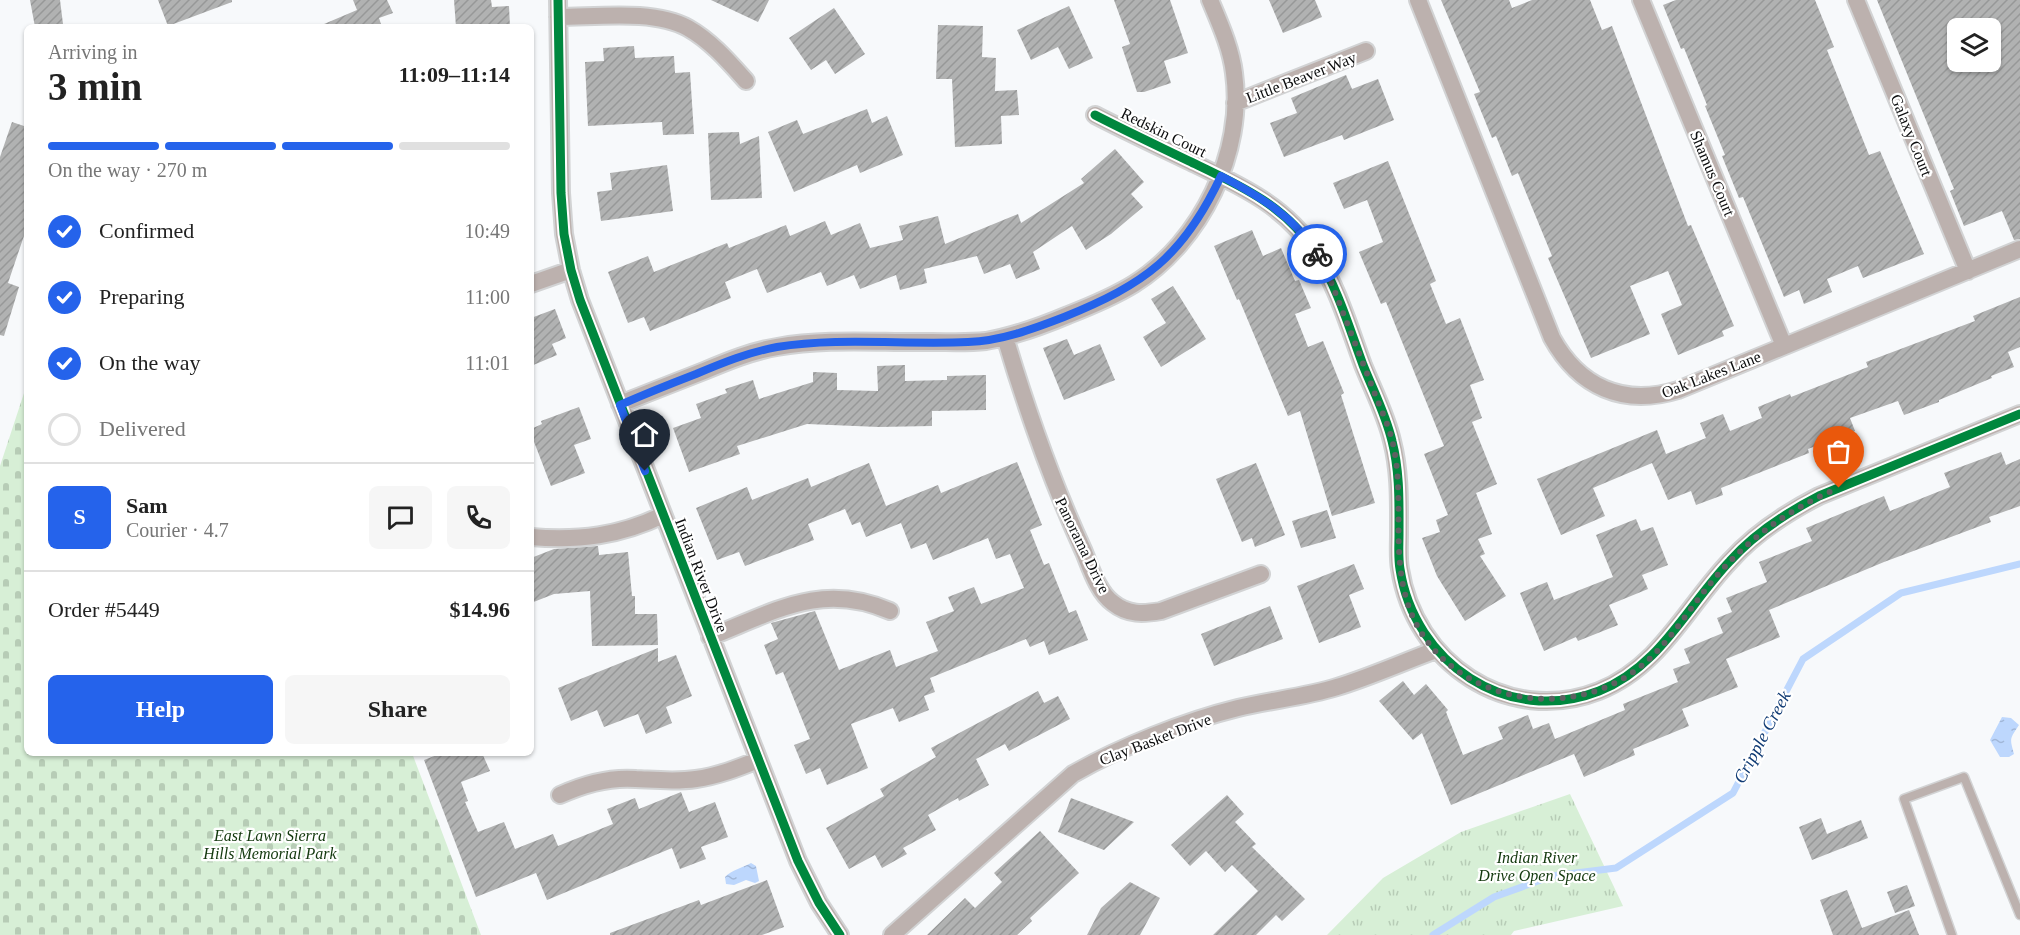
<!DOCTYPE html>
<meta charset="utf-8">
<style>
body{margin:0;font-family:Georgia,serif;background:#f6f6f6;color:#222;height:100vh;display:flex;flex-direction:column;font-size:22px;white-space:nowrap}
*{box-sizing:border-box;margin:0}
p{font-size:20px;color:#767676}
.icon{flex:none;width:33px;height:33px;fill:none;stroke:currentColor;stroke-width:2;stroke-linecap:round;stroke-linejoin:round}
.map{position:relative;flex:1;overflow:hidden}
.side{position:absolute;left:24px;top:24px;width:510px;height:732px;display:flex;flex-direction:column;background:#fff;border-radius:9px;box-shadow:0 2px 4px #0004}
.side>*{flex:none}
.fabs{position:absolute;left:1947px;top:18px;display:grid;gap:12px}
.fabs a{display:grid;place-items:center;width:54px;height:54px;border-radius:9px;background:#fff;box-shadow:0 2px 4px #0004;font-size:30px}
.pin{position:absolute;display:grid;place-items:center;width:51px;height:51px;color:#fff;margin:-62px -26px;border-radius:50% 50% 50% 0;rotate:-45deg;box-shadow:0 0 6px #0007}
.pin .icon{rotate:45deg}
.courier{position:absolute;display:grid;place-items:center;width:60px;height:60px;margin:-30px;border:4px solid #2563eb;border-radius:50%;background:#fff;color:#222;box-shadow:0 2px 8px #0007}
.headline em{font-style:normal;font-weight:600}
.headline div{display:flex;flex-direction:column-reverse}
.headline{display:flex;align-items:center;justify-content:space-between;height:102px;padding:0 24px}
h1{font-size:39px;font-weight:600;line-height:45px}
.bar{display:grid;grid-template-columns:repeat(4,1fr);gap:9px 6px;align-content:center;height:72px;padding:0 24px}
.bar i{height:8px;border-radius:4px;background:#e0e0e0}
.bar .active{background:#2563eb}
.bar p{grid-column:span 4}
.line{display:flex;align-items:center;gap:15px;padding:0 24px;border-top:2px solid #e0e0e0}
.line div{flex:1}
.round{display:grid;place-items:center;flex:none;width:63px;height:63px;border-radius:9px;background:#f6f6f6}
ol{padding:0 24px;list-style:none}
li{display:flex;align-items:center;gap:18px;height:66px}
li p{margin-inline-start:auto}
li .icon{padding:6px;border-radius:50%;background:#2563eb;color:#fff;stroke-width:4}
li:last-child{color:#767676}
li i{width:33px;height:33px;border:3px solid #e0e0e0;border-radius:50%}
.action{display:flex;gap:12px;margin-top:auto;padding:12px 24px}
.action a{flex:1;height:69px;border-radius:9px;background:#2563eb;color:#fff;font-size:24px;font-weight:600;line-height:69px;text-align:center}
.action a+a{background:#f6f6f6;color:#222}
.map>svg:first-child{display:block}
.cemetery{fill:url(#cemetery-stones)}
.park{fill:url(#park-tufts)}
.water{fill:url(#water-ripples)}
.lines{fill:none;stroke-linecap:round;stroke-linejoin:round}
.stream{stroke:#bdd7fd;stroke-width:7}
.building{fill:url(#building-hatch);fill-rule:evenodd}
.lane-casing{stroke:#d2d3d4;stroke-width:11}
.street-casing{stroke:#d2d3d4;stroke-width:20}
.lane{stroke:#bcb1ae;stroke-width:8}
.street{stroke:#bcb1ae;stroke-width:16}
.cycleway-casing{stroke:#fff;stroke-width:13}
.cycleway{stroke:#00873e;stroke-width:9}
.done{stroke:#5e6061;stroke-width:6;stroke-dasharray:0 10.8}
.route{stroke:#2563eb;stroke-width:8}
.labels{text-anchor:middle;stroke-width:4.5;stroke-linejoin:round;paint-order:stroke}
.street-label{font-size:16px;fill:#0c0d0e;stroke:#fff}
.park-label{font-size:16px;font-style:italic;fill:#12380d;stroke:#fff}
.water-label{font-size:18px;font-style:italic;fill:#103b74;stroke:#fff}
</style>
<div class="map">
<svg width="2020" height="935" viewBox="0 0 2020 935">
<defs>
<pattern id="cemetery-stones" width="16" height="16" patternUnits="userSpaceOnUse" patternTransform="scale(1.5)"><rect width="16" height="16" fill="#d7efd6"/><path d="M2 7V4a2 2 0 0 1 4 0v3zM10 15v-3a2 2 0 0 1 4 0v3z" fill="#b7ccb6"/></pattern>
<pattern id="park-tufts" width="24" height="20" patternUnits="userSpaceOnUse" patternTransform="scale(1.5)"><rect width="24" height="20" fill="#d7efd6"/><path d="M3 7l-1-3M5 7V3M7 7l1-3M15 17l-1-3M17 17v-4M19 17l1-3" fill="none" stroke="#b7ccb6"/></pattern>
<pattern id="water-ripples" width="26" height="14" patternUnits="userSpaceOnUse" patternTransform="scale(1.5)"><rect width="26" height="14" fill="#bdd7fd"/><path d="M2 4q2-2 4 0t4 0M15 11q2-2 4 0t4 0" fill="none" stroke="#a1b7d8"/></pattern>
<pattern id="building-hatch" width="6" height="6" patternUnits="userSpaceOnUse" patternTransform="scale(1.5)"><rect width="6" height="6" fill="#b1b2b2"/><path d="M-1 1l2-2M0 6l6-6M5 7l2-2" fill="none" stroke="#979898"/></pattern>
</defs>
<rect width="100%" height="100%" fill="#f7f9fb"/>
<path class="cemetery" d="M27 384V753H412L481 935H0V466Z"/>
<path class="park" d="M1570 794 1623 906 1514 931 1511 935H1327L1383 878 1461 832Z"/>
<path class="water" d="M2002 717 2011 718 2019 725C2009 740 2010 738 2014 754L2009 757H2000L1990 740Z
M751 863 756 866 759 881 755 883 746 880 734 885 726 884 725 877C732 870 742 868 751 863Z"/>
<g class="lines">
<path class="stream" d="M1433 935 1494 897 1552 876 1616 868 1733 793 1803 659 1901 593 2020 564"/>
</g>
<path class="building" d="M30 0H60L63 24 35 27Z
M158 0H232V2L168 26Z
M353 0H387L393 13 379 18 382 27H317L357 10Z
M454 0H491L492 7 509 6 510 27H456Z
M711 0H769L758 22Z
M1114 0H1170L1188 53 1164 61 1171 83 1144 92H1137L1122 47 1130 44Z
M1269 0H1315L1322 17 1283 33Z
M1441 0H1509L1512 8 1532 0H1590L1602 30 1612 26 1688 226 1691 225 1734 326 1722 331 1724 336 1678 355 1661 314 1682 305 1668 271 1630 286 1650 334 1591 358 1548 258 1552 256 1518 173 1512 176 1496 136 1492 138 1474 94 1480 92Z
M1676 0H1815L1834 47 1827 50 1869 155 1880 151 1924 254 1863 278 1858 266 1827 279 1832 292 1804 304 1799 290 1784 297 1743 197 1739 198 1722 156 1725 155 1705 106 1707 105 1684 48 1681 49 1663 5Z
M1877 0H2020V239L2014 240 2002 211 1964 226 1950 191 1954 189ZM1958 28H1990V62H1958Z
M1069 6 1093 58 1069 69 1058 47 1031 60 1017 30Z
M834 8 865 54 835 74 826 60 811 70 789 38Z
M938 25 983 26 982 57 996 58 995 91 1017 90 1019 115 1001 116 1002 144 955 147 952 79H936Z
M634 46 635 58 674 56 675 73 690 72 694 134 663 135 662 122 588 126 585 62 604 61 603 48Z
M1346 75 1352 89 1378 79 1394 120 1344 140 1342 135 1284 157 1270 123 1297 113 1291 98Z
M867 109 872 123 887 116 903 155 860 173 857 165 794 192 768 132 797 120 803 134Z
M12 122 27 127V227L8 283 19 287 4 336 0 335V157Z
M739 132 740 144 759 136 762 198 711 200 708 133Z
M1115 149 1144 182 1131 194 1143 207 1111 234 1086 250 1072 226 1033 252 1040 269 1016 279 1010 264 984 274 977 256 924 269 927 283 900 290 896 275 860 289 854 275 827 286 821 272 767 293 757 269 725 282 731 298 650 331 644 317 628 323 608 272 648 256 654 272 727 243 729 248 786 225 790 236 825 221 831 235 860 223 870 248 903 240 899 226 938 216 945 244 1018 214 1021 223 1084 183 1081 179Z
M1388 161 1436 281 1430 284 1446 324 1460 318 1484 380 1470 385 1482 418 1472 422 1497 484 1476 493 1492 534 1478 539 1485 554 1480 556 1506 596 1465 621 1437 576 1422 538 1440 532 1436 520 1448 515 1424 454 1444 446 1386 302 1381 304 1359 252 1383 242 1367 200 1344 209 1333 183Z
M667 165 673 211 601 221 597 192 612 190 610 173Z
M1252 230 1263 256 1281 248 1295 281 1299 280 1311 308 1295 314 1308 347 1323 341 1344 393 1341 395 1375 503 1332 516 1300 411 1288 416 1239 299 1237 300 1214 246Z
M1173 286 1206 339 1161 367 1143 337 1166 323 1151 299Z
M2020 297V347L2008 352 2014 367 1991 376 1992 378 1939 400V402L1904 415 1898 401 1850 418 1855 431 1808 449 1809 453 1721 488 1723 495 1696 505 1691 491 1668 500 1652 463 1593 488 1605 516 1561 535 1537 479 1657 430 1666 454 1706 438 1700 423 1723 414 1730 431 1762 418 1758 407 1790 394 1791 397 1868 367 1866 362 1975 321 1973 316Z
M555 309 566 338 552 344 557 355 531 366V318Z
M1067 339 1074 355 1100 344 1115 380 1064 400 1043 348Z
M905 365V381L947 380V376L986 375V410L932 411V426L879 427 807 424 737 446 740 454 689 472 673 428 701 418 696 404 727 393 725 389 753 380 759 399 813 382V372L837 373V390L878 391 877 366Z
M579 407 591 439 574 445 585 473 551 486 531 434V429L542 424 541 421Z
M2001 452 2006 465 2020 459V506L1989 517 1991 522 1884 562 1769 610 1780 637 1726 659 1738 687 1682 709 1689 726 1633 749 1635 755 1584 777 1574 754 1451 805 1422 733 1413 740 1379 701 1403 681 1414 695 1426 684 1448 710 1446 712 1463 755 1503 739 1498 727 1528 715 1533 729 1549 723 1555 739 1625 710 1623 704 1678 682 1673 669 1690 663 1684 649 1723 633 1717 618 1732 612 1726 598 1767 582 1759 562 1812 541 1806 528 1884 496 1890 511 1950 487 1944 473Z
M1017 462 1042 525 1030 530 1044 565 1049 563 1069 613 1076 610 1088 640 1049 655 1044 641 1030 647 1026 639 930 678 935 692 924 696 929 710 899 722 893 708 851 724 868 768 827 785 820 768 806 774 794 745 810 739 783 672 776 675 764 645 778 639 771 623 815 611 839 670 890 650 896 667 938 651 926 622 954 611 948 597 974 587 981 604 1024 588 1010 554 996 559 988 538 933 560 926 543 911 549 901 523 866 537 860 522 852 525 845 509 808 524 814 540 745 566 739 552 717 560 696 508 747 487 752 500 808 478 811 487 869 463 886 506 938 485 941 493Z
M1256 463 1285 535 1255 547 1252 538 1242 542 1216 479Z
M1327 510 1336 538 1301 548 1292 521Z
M1636 519 1641 531 1653 527 1668 565 1642 575 1648 589 1609 605 1618 625 1578 641 1576 637 1544 651 1520 593 1547 582 1554 600 1613 577 1596 535Z
M598 546 599 555 628 552 632 596H635V614H657L658 645 592 646 590 591 554 594 531 603V558L554 549Z
M1354 564 1364 589 1349 595 1361 627 1319 643 1297 586Z
M1270 606 1283 639 1214 666 1201 634Z
M658 648V662L676 655 692 696 666 707 672 723 646 734 638 714 604 727 597 710 571 721 558 688Z
M1038 691 1044 703 1058 696 1070 719 1009 751 1005 744 976 759 989 785 959 801 958 798 928 815 936 830 903 848 907 854 882 868 875 855 849 869 826 828 884 796 880 789 936 757 931 748Z
M442 753H482L490 771 461 782 468 801 465 802 478 832 504 822 515 849 553 834 558 846 613 824 607 809 635 798 639 809 681 792 689 812 715 802 728 837 701 847 706 859 680 869 672 848 547 900 536 873 476 897 424 760Z
M1227 795 1244 814 1235 822 1256 844 1252 847 1305 899 1282 921 1276 915 1256 935H1213L1258 891 1232 865 1225 872 1206 851 1190 866 1171 845Z
M1071 798 1134 822 1104 850 1058 832Z
M1821 818 1827 834 1861 820 1868 838 1812 860 1799 827Z
M1040 831 1079 873 1030 918 1032 921 1017 935H927L965 898 975 908 1002 882 994 873Z
M767 880 784 927 762 935H610V933L699 900 701 905Z
M1130 882 1160 898 1140 935H1087L1101 908Z
M1907 885 1915 906 1895 913 1887 892Z
M1847 890 1862 928 1909 910 1919 935H1833L1820 900Z"/>
<g class="lines">
<defs>
<path id="lane" d="M1952 935 1904 799 1964 777 2020 915"/>
<path id="street" d="M558 0 561 193 564 234 571 270 580 300 798 861 819 903 840 935
M1418 0 1552 338C1579 387 1623 407 1678 390L2020 249
M1641 0 1784 346
M1856 0 1968 271
M558 17C596 17 654 9 688 28 711 41 729 62 746 81
M1235 103 1366 51
M1095 115C1126 131 1158 146 1189 161 1237 184 1286 205 1315 252 1337 286 1349 327 1363 365 1373 390 1386 415 1392 441 1400 472 1399 503 1399 534 1399 546 1398 558 1400 569 1414 662 1507 727 1599 691 1660 667 1687 606 1730 561 1755 533 1786 513 1819 496L2020 414
M531 284 571 270
M1005 337C1027 411 1052 482 1084 552 1091 569 1098 592 1113 603 1128 615 1143 614 1161 611L1261 574
M620 404C648 393 676 382 704 371 728 361 752 351 777 347 827 338 881 343 932 342 950 342 968 343 986 341 1015 336 1042 326 1068 315 1091 306 1113 297 1134 284 1201 242 1245 152 1234 73 1231 48 1220 24 1210 0
M531 537C578 541 620 536 663 515
M710 637C774 612 821 581 890 611
M560 795C584 784 610 777 636 779 657 780 676 782 696 779 718 776 738 768 758 760
M892 935 1073 774C1120 747 1185 721 1238 708 1271 700 1305 697 1337 687 1370 677 1403 662 1436 650"/>
</defs>
<use href="#lane" class="lane-casing"/>
<use href="#street" class="street-casing"/>
<use href="#lane" class="lane"/>
<use href="#street" class="street"/>
<defs>
<path id="cycleway" d="M558 0 561 193 564 234 571 270 580 300 798 861 819 903 840 935
M1095 115C1126 131 1158 146 1189 161 1237 184 1286 205 1315 252 1337 286 1349 327 1363 365 1373 390 1386 415 1392 441 1400 472 1399 503 1399 534 1399 546 1398 558 1400 569 1414 662 1507 727 1599 691 1660 667 1687 606 1730 561 1755 533 1786 513 1819 496L2020 414"/>
</defs>
<use href="#cycleway" class="cycleway-casing"/>
<use href="#cycleway" class="cycleway"/>
</g>
<g class="lines">
<path class="done" d="M1317 254 1330 279C1344 316 1359 353 1373 389 1379 406 1388 423 1392 440 1405 491 1392 543 1405 594 1430 696 1561 730 1640 667 1668 645 1687 612 1710 584 1745 541 1788 509 1839 488"/>
<path class="route" d="M645 471 620 405C645 394 670 384 696 374 722 363 749 352 777 347 838 337 906 345 968 342 1001 341 1033 329 1064 317 1145 284 1183 257 1221 176 1259 196 1294 216 1317 254"/>
</g>
<g class="labels">
<g class="street-label">
<text transform="translate(1301 77) rotate(-21)" y="6">Little Beaver Way</text>
<text transform="translate(1164 132) rotate(26)" y="6">Redskin Court</text>
<text transform="translate(1912 135) rotate(68)" y="6">Galaxy Court</text>
<text transform="translate(1713 173) rotate(67)" y="6">Shamus Court</text>
<text transform="translate(1711 374) rotate(-21)" y="6">Oak Lakes Lane</text>
<text transform="translate(1083 545) rotate(64)" y="6">Panorama Drive</text>
<text transform="translate(702 575) rotate(69)" y="6">Indian River Drive</text>
<text transform="translate(1155 739) rotate(-21)" y="6">Clay Basket Drive</text>
</g>
<g class="park-label">
<text x="270" y="841">East Lawn Sierra<tspan x="270" dy="18">Hills Memorial Park</tspan></text>
<text x="1537" y="863">Indian River<tspan x="1537" dy="18">Drive Open Space</tspan></text>
</g>
<g class="water-label">
<text transform="translate(1762 737) rotate(-62)" y="6">Cripple Creek</text>
</g>
</g>
</svg>
<div class="fabs">
<a><svg class="icon" aria-label="layers" viewBox="0 0 24 24"><path d="M12 4l9 5-9 5-9-5zM3 14l9 5 9-5"/></svg></a>
</div>
<div class="pin" style="left:1839px;top:488px;background:#ea580c"><svg class="icon" aria-label="bag" viewBox="0 0 24 24"><path d="M5 8h14l-1 12H6zM9 8a3 3 0 0 1 6 0"/></svg></div>
<div class="pin" style="left:645px;top:471px;background:#1f2937"><svg class="icon" aria-label="home" viewBox="0 0 24 24"><path d="M3 11l9-7 9 7M6 9v11h12V9"/></svg></div>
<div class="courier" style="left:1317px;top:254px"><svg class="icon" aria-label="bike" viewBox="0 0 24 24"><circle cx="6" cy="16" r="4"/><circle cx="18" cy="16" r="4"/><path d="M6 16l4-8h5l3 8M10 8l3 8H6M13 5h3"/></svg></div>
<section class="side">
<div class="headline"><div><h1>3 min</h1><p>Arriving in</p></div><em>11:09–11:14</em></div>
<div class="bar"><i class="active"></i><i class="active"></i><i class="active"></i><i></i><p>On the way · 270 m</p></div>
<ol>
<li><svg class="icon" aria-label="check" viewBox="0 0 24 24"><path d="M5 12l5 5 9-10"/></svg>Confirmed<p>10:49</p></li>
<li><svg class="icon" aria-label="check" viewBox="0 0 24 24"><path d="M5 12l5 5 9-10"/></svg>Preparing<p>11:00</p></li>
<li><svg class="icon" aria-label="check" viewBox="0 0 24 24"><path d="M5 12l5 5 9-10"/></svg>On the way<p>11:01</p></li>
<li><i></i>Delivered</li>
</ol>
<div class="line" style="height:108px"><b class="round" style="background:#2563eb;color:#fff">S</b><div><b>Sam</b><p>Courier · 4.7</p></div><a class="round"><svg class="icon" aria-label="chat" viewBox="0 0 24 24"><path d="M4 5h16v11H9l-5 4z"/></svg></a><a class="round"><svg class="icon" aria-label="phone" viewBox="0 0 24 24"><path d="M5 4h4l2 5-3 2q2 4 5 5l2-3 5 2v4C11 20 4 13 5 4z"/></svg></a></div>
<div class="line" style="height:78px"><div>Order #5449</div><b>$14.96</b></div>
<div class="action"><a>Help</a><a>Share</a></div>
</section>
</div>
